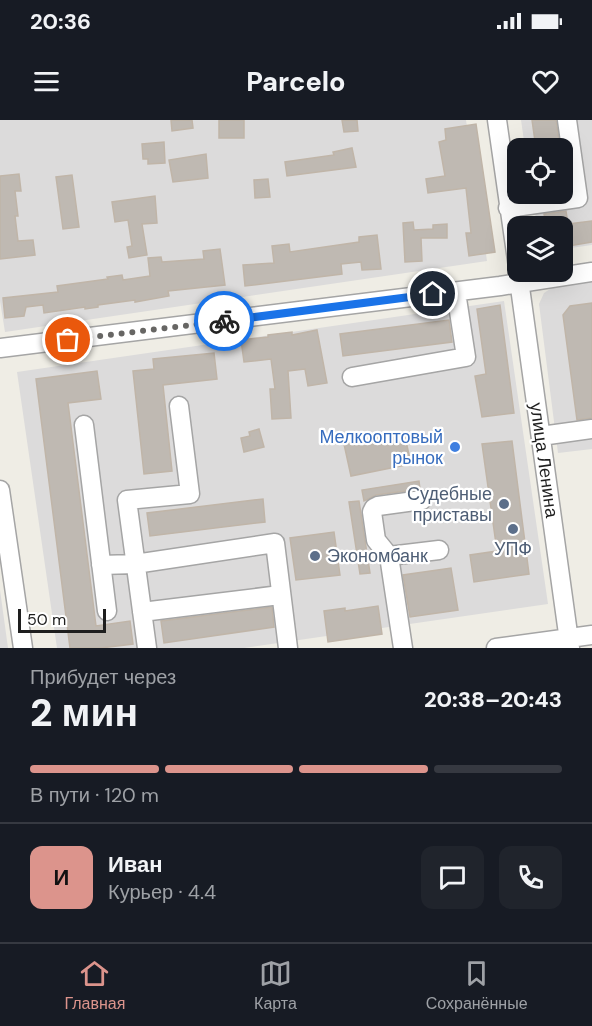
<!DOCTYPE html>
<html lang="ru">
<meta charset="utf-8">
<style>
body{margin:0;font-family:"DM Sans",sans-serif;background:#20242c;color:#f1f3f6;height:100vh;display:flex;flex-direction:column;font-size:22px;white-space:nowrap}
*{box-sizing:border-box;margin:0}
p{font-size:20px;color:#9ea1a6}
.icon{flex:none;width:33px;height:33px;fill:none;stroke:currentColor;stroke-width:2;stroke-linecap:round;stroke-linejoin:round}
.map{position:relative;height:528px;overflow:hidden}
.panel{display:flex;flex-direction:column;background:#171b24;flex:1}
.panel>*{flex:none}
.tools{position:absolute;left:507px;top:18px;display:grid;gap:12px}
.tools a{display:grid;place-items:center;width:66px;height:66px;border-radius:12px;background:#171b24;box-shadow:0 6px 24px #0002;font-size:30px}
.scale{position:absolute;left:18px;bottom:15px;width:88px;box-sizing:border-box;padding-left:6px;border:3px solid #1e1e1e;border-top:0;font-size:16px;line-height:21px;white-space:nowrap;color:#1e1e1e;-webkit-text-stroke:4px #fff;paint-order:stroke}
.pin{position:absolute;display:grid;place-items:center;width:51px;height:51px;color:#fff;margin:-26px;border:3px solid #fff;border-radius:50%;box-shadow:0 2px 6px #0007}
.courier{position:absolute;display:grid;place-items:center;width:60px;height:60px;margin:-30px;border:4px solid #1a73e8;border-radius:50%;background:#fff;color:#222;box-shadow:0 2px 8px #0007}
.summary em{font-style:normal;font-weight:800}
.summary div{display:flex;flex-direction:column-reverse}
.summary{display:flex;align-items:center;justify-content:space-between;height:102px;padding:0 30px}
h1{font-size:39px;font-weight:800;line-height:45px}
.bar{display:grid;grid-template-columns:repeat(4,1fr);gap:9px 6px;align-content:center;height:72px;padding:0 30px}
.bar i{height:8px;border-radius:4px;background:#363941}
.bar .active{background:#dc948c}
.bar p{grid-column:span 4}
.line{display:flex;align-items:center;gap:15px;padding:0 30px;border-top:2px solid #363941}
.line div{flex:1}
.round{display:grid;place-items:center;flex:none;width:63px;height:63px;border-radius:12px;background:#20242c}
.status{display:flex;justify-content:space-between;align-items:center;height:42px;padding:0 30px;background:#171b24;direction:ltr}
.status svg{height:16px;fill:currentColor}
header{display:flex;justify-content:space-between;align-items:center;height:78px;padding:0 30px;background:#171b24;font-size:27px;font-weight:800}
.dock{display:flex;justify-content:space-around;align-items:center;height:84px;border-top:2px solid #363941;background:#171b24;font-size:16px;color:#9ea1a6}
.dock a{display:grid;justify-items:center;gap:3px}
.dock .active{color:#dc948c}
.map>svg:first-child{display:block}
.residential{fill:#dcdbdb}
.building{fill:#bfb9b2;stroke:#c0b5a8;stroke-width:1.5}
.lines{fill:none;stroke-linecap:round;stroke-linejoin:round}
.minor-casing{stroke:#a5a5a5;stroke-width:21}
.minor{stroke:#fff;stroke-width:18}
.done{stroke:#676664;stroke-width:6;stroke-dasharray:0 10.8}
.route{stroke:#1a73e8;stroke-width:8}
.shop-dot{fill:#3f7fe0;stroke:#fff;stroke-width:2}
.service-dot{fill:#5c6f8a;stroke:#fff;stroke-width:2}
.labels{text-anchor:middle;stroke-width:4.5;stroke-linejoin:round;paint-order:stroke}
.shop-label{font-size:18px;fill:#366cbe;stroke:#fff;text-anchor:end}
.street-label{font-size:18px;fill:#1e1e1e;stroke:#fff}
.service-label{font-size:18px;fill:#4e5e75;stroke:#fff;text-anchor:end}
</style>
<div class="status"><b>20:36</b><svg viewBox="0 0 49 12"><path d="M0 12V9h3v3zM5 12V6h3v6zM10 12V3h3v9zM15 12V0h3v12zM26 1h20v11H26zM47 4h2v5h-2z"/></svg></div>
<header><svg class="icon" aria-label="menu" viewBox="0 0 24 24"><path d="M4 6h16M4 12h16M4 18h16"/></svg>Parcelo<svg class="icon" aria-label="heart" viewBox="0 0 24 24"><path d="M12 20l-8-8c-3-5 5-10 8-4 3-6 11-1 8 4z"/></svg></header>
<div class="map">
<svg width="592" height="528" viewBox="0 0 592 528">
<rect width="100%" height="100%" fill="#efede5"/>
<path class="residential" d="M0 0H466L487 141 5 212 0 181Z
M521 0H592V125L563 129 562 106H537L532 74H562V28H525Z
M592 158V329L558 333 539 184 544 173 556 165Z
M504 181 548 484 244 528H57L17 252Z
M0 470 8 528H0Z"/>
<path class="building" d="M171 0H192L193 8 172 11Z
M219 0H244V18H219Z
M342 0H357L358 11 344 12Z
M532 0H556L560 28H536Z
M476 4 495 132 469 136 466 113H471L466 68 428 73 426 59 445 56 439 22 446 20 445 9Z
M164 22 165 43 148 44V39H143L142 24Z
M352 28 356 47 287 56 285 42 334 35 333 32Z
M206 34 208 58 173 62 169 40Z
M19 54 21 71H15L18 96H15L18 121 33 120 35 135 0 139V56Z
M72 55 79 107 63 109 56 57Z
M268 59 270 77 255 78 254 60Z
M155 76 157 103 142 104 147 135 129 138 127 127 132 126 128 100 115 102 112 82Z
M566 91 568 104 592 101V122L562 127V106H546L544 94Z
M413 102 414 110 433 109V105L447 104V118H421L422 141 405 142 403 103Z
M377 115 381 149 362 150 361 142 341 144 342 154 245 166 243 145 274 143 272 126 289 124 290 132 359 122V117Z
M220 129 225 165 168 171 169 176 135 182V180L98 185V187L85 189V187L44 193 43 185 26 187 24 196 5 198 3 178 58 172 57 166 108 159 107 157 122 155 123 160 150 156 148 138 161 137 162 142 204 139 203 131Z
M592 183V298L577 300 563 195 570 186Z
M500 185 514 293 482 297 475 256 486 254 477 189Z
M449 200 452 222 343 236 340 214Z
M317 210 327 263 308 266 305 249 288 251 291 298 272 299 270 269H275L271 239 244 242 241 220 268 217V215L292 212V215Z
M214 233 217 259 163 265 172 351 144 354 133 251 154 249 153 239Z
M97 251 101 279 68 283 96 506 130 501 133 524 101 528H70L36 259Z
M259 309 264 327 244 332 241 318 250 316 249 312Z
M404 312 411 344 351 356 344 324Z
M512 321 529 454 474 462 470 435 497 431 482 324Z
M419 361 420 369 376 375 364 381 362 370Z
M263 379 265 402 150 416 147 393Z
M359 381 370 453 360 454 349 382Z
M334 412 340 455 296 460 290 418Z
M451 448 458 490 410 497 403 455Z
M378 486 382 514 328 522 324 491 345 488V491Z
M272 487 274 507 164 523 161 501Z"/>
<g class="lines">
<defs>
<path id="minor" d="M497 0 518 147
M508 88 578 78 567 0
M518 153 570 528
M0 228 500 166 592 152
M352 257 466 237 456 172
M84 305 107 491
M541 316 592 309
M0 370 23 528
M389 436 439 430
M101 445 135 444 275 423 288 528
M142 492 280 475
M147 528 127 380 190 374 179 286
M403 528 389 436 376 420 372 392 374 388 378 386 422 380
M496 528 592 515"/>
</defs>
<use href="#minor" class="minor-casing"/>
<use href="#minor" class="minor"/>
</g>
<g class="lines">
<path class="done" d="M68 220 224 201"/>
<path class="route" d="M224 201 433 174"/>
</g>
<circle class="shop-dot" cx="455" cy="327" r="6"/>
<g class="service-dot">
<circle cx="504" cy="384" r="6"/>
<circle cx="513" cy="409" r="6"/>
<circle cx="315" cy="436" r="6"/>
</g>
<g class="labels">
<g class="shop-label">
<text x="443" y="323">Мелкооптовый<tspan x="443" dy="21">рынок</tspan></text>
</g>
<g class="street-label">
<text transform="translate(544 340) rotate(82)" y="6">улица Ленина</text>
</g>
<g class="service-label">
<text x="492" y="380">Судебные<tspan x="492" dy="21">приставы</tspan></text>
<text x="513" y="435" text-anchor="middle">УПФ</text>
<text x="327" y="442" text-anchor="start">Экономбанк</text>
</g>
</g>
</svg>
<div class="tools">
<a><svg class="icon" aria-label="locate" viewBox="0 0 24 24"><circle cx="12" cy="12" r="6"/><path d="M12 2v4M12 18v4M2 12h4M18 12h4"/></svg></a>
<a><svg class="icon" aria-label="layers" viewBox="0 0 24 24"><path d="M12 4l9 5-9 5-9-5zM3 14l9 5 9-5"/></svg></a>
</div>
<div class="scale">50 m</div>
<div class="pin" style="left:68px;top:220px;background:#ea580c"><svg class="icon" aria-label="bag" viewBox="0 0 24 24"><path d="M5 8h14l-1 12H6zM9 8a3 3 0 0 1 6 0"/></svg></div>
<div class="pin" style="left:433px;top:174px;background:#1f2937"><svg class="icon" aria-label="home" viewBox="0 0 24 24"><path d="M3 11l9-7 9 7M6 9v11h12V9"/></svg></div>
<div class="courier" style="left:224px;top:201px"><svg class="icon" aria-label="bike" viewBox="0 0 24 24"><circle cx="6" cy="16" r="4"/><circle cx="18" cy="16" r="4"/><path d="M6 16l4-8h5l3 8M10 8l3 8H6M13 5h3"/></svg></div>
</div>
<section class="panel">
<div class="summary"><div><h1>2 мин</h1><p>Прибудет через</p></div><em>20:38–20:43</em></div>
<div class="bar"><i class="active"></i><i class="active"></i><i class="active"></i><i></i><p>В пути · 120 m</p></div>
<div class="line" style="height:108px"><b class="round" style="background:#dc948c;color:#111">И</b><div><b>Иван</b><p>Курьер · 4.4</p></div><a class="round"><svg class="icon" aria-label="chat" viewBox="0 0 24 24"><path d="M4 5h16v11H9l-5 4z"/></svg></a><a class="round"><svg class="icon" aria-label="phone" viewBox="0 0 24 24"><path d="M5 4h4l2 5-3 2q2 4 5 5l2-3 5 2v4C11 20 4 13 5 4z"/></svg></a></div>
</section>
<nav class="dock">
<a class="active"><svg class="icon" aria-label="home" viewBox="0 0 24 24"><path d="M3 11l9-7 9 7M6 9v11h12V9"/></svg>Главная</a>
<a><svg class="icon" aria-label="map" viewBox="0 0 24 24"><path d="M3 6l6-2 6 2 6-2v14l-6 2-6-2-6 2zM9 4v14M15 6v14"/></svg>Карта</a>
<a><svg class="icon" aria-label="saved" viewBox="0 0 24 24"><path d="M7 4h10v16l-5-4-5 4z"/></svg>Сохранённые</a>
</nav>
